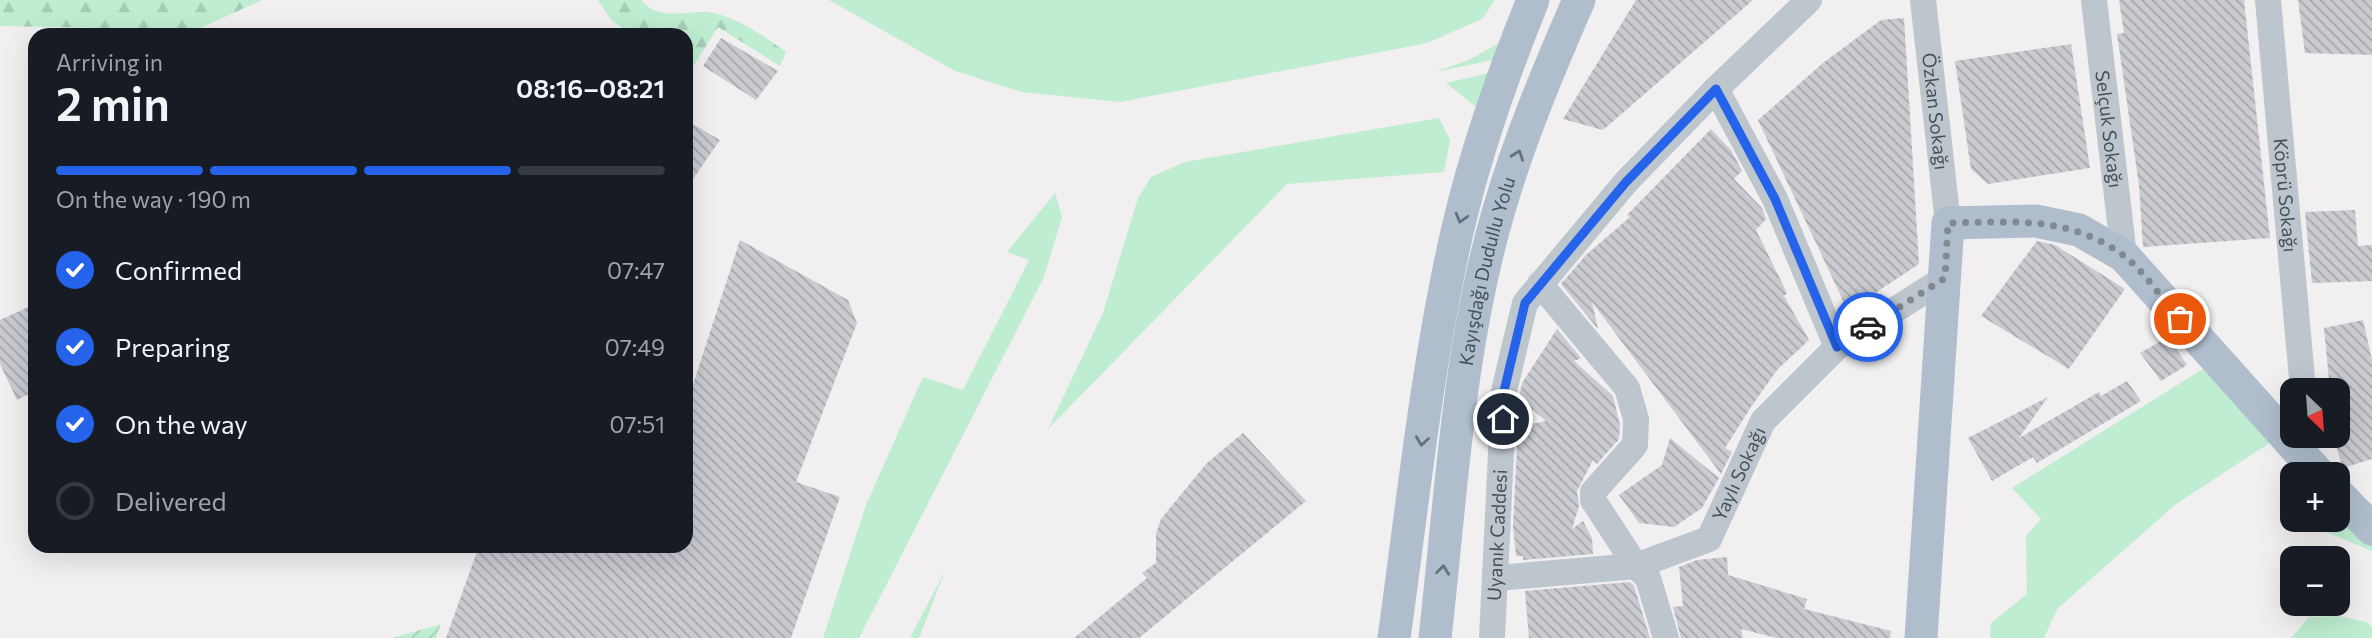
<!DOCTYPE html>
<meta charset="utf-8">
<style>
body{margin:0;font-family:Commissioner,sans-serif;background:#242831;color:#f1f3f6;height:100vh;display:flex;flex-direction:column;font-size:26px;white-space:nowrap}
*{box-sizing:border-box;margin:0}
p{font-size:23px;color:#9ea1a6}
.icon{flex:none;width:38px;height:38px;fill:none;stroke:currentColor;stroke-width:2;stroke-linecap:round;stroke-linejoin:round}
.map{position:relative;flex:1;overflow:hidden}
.drawer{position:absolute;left:28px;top:28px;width:665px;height:525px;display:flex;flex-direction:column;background:#171b24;border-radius:21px;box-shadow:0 7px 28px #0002}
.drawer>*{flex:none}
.needle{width:46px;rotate:155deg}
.fabs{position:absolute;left:2280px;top:378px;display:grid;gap:14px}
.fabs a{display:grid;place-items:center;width:70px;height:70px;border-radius:14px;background:#171b24;box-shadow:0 7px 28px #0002;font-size:35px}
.pin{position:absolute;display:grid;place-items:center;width:60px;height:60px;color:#fff;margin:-30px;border:4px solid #fff;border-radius:50%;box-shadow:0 2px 7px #0007}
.courier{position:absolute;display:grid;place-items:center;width:70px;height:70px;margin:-35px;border:5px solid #2563eb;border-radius:50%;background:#fff;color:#222;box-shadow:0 2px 9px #0007}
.overview em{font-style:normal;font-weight:600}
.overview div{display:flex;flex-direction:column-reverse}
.overview{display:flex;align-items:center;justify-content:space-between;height:119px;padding:0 28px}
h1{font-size:46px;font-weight:600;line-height:52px}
.bar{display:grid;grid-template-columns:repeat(4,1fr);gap:10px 7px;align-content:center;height:84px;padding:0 28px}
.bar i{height:9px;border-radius:5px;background:#363941}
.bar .current{background:#2563eb}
.bar p{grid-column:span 4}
ol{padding:0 28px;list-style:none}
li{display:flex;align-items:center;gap:21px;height:77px}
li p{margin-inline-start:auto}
li .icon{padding:7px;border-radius:50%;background:#2563eb;color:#fff;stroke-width:4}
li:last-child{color:#9ea1a6}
li i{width:38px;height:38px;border:4px solid #363941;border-radius:50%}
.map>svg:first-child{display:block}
.grass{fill:#beedd1}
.forest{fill:url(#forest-firs)}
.garden{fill:url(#garden-furrows)}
.building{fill:url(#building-back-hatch)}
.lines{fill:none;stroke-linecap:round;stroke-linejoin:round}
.minor{stroke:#bdc6cd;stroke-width:26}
.major{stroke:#afbdcd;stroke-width:33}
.oneway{stroke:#66717d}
.done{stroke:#82888f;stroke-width:7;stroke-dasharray:0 12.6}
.route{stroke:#2563eb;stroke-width:9}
.labels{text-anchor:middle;stroke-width:6;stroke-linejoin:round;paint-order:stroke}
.street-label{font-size:19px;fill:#47515b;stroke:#fff}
</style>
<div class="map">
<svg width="2372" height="638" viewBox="0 0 2372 638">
<defs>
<pattern id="forest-firs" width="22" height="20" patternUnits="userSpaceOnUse" patternTransform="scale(1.75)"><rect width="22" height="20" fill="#beedd1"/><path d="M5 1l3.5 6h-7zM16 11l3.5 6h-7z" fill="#a5cdb6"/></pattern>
<pattern id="garden-furrows" width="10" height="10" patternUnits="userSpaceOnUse" patternTransform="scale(1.75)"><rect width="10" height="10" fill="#beedd1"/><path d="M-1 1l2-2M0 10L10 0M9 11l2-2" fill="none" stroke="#a5cdb6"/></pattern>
<pattern id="building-back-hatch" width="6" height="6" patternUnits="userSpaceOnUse" patternTransform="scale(1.75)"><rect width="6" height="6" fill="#c9cbd1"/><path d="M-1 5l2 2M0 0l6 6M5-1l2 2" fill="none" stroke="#a5a7ad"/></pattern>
</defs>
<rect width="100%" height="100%" fill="#f1efef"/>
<path class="grass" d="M829 0H1495L1482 19 1427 43 1120 102 1022 92 955 71Z
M1504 40 1497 59 1435 72 1469 60Z
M1489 73 1476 107 1446 83Z
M1439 118 1450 140 1444 172 1287 184 1048 429 1103 313 1138 198 1151 177 1185 162Z
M1055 193 1062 217 1044 277 859 638H823L866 505 923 377 963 390 1029 260 1007 252Z
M2203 369 2271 442 2176 504 2057 609 2044 638H1990L1991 623 2027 594 2026 536 2041 519 2012 488Z
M2338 504 2372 540V551L2326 532 2317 520H2338Z
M945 571 919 638H910Z
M2338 616 2367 622 2372 627V638H2291L2309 617Z"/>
<path class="forest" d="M0 0H262L196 30 0 26Z
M598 0H641C661 24 688 8 713 13 739 18 765 37 786 52L780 66 718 27 689 73 686 71V35H632L611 20Z"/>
<path class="garden" d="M441 624 436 638H392Z"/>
<path class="building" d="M1636 0H1753L1603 130 1563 119Z
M2119 0H2244L2270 238 2143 247 2139 185 2117 34 2124 33Z
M2298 0H2372V55L2305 53Z
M1904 18 1919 264 1848 311 1758 120 1823 63 1881 20Z
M721 38 778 71 756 100 703 66Z
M2071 44 2090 168 1988 184 1971 169 1955 61Z
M686 120 720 140 686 189Z
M1711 129 1731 150 1742 171 1734 179 1762 208 1766 219 1756 230 1787 293 1784 296 1809 340 1777 370 1751 407 1725 448 1732 452 1721 474 1592 302 1598 329 1561 284 1586 255 1630 217 1627 215Z
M2355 210 2358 246 2372 245V281L2312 283 2305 212Z
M740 240 848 300 857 323 796 482 840 497 791 638H446L479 546H686V406Z
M2037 241 2055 245 2125 289 2069 369 1981 316Z
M35 304V391L17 400 0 364V320Z
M2363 320 2372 360V459L2343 468 2333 437 2338 436V390H2330L2324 328Z
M1557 329 1581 358 1574 361 1613 396 1620 425 1619 439 1597 464 1593 460 1577 491 1579 506 1572 529 1583 521 1592 538 1593 554 1523 560V556H1516L1513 526 1518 427 1546 421 1519 398 1522 383Z
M2168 337 2187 365 2161 381 2140 353Z
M2127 381 2141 401 2037 463 2033 457 1992 481 1968 438 2048 397 2019 438 2099 392 2101 396Z
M1243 433 1306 501 1139 638H1074L1147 578 1142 573 1156 563V533L1161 519 1207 463Z
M1670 438 1719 478 1702 508 1674 527 1639 523 1619 495 1662 465Z
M1727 557 1728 575 1807 599 1804 609 1891 631 1890 638H1777L1741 629 1743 638H1681L1673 607 1683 606 1679 567 1697 560Z
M1630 582 1634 586 1650 638H1529L1525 591Z"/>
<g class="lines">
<g class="minor">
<path id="s1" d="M1923 0 1948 223"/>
<path id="s2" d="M2094 0 2124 256"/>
<path id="s3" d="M2268 0 2303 390"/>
<path d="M1716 89 1775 199 1837 347"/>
<path d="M1540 284 1627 388 1636 419 1635 445 1593 492V500L1636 566 1648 578 1666 638"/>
<path id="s4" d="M1497 578 1636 566 1709 539 1763 421 1837 347 1945 278"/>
<path id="s5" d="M1492 638 1504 391 1525 303 1626 182 1716 89 1809 0"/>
</g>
<g class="major">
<path d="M2338 494 2372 529"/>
<path d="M1394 638C1413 502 1427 362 1458 228 1476 151 1503 74 1533 0"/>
<path id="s6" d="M1435 638C1451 497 1458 350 1498 213 1519 140 1549 69 1579 0"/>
<path d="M1921 638 1948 223 2036 221 2079 230 2124 256 2319 474"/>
</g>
</g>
<defs><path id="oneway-chevron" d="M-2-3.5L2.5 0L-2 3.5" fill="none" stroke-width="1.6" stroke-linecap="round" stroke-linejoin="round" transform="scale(1.75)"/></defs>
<g class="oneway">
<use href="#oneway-chevron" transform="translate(1518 155) rotate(-70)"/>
<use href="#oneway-chevron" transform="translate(1461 218) rotate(106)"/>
<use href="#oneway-chevron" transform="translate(1422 441) rotate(98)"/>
<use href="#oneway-chevron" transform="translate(1443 570) rotate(-83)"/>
</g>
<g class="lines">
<path class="done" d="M1868 327 1945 278 1948 223C2013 222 2067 215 2123 255 2144 271 2162 299 2180 319"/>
<path class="route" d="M1503 419 1504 391 1525 303 1626 182 1716 89 1775 199 1837 347 1868 327"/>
</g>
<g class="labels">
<g class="street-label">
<text dy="7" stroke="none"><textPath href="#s1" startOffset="112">Özkan Sokağı</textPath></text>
<text dy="7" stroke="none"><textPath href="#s2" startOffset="130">Selçuk Sokağı</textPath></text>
<text dy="7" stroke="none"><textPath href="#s3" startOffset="196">Köprü Sokağı</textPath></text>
<text dy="7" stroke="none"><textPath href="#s6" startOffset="371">Kayışdağı Dudullu Yolu</textPath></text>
<text dy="7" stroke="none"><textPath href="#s4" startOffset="289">Yaylı Sokağı</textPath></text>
<text dy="7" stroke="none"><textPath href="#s5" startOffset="103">Uyanık Caddesi</textPath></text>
</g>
</g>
</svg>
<div class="fabs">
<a><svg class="needle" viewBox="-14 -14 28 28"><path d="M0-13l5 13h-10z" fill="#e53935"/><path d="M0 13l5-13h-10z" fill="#9ea1a6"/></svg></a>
<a>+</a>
<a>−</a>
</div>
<div class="pin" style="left:2180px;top:319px;background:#ea580c"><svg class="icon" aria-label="bag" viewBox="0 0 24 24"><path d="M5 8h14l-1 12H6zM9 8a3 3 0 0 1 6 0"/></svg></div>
<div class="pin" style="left:1503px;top:419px;background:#1f2937"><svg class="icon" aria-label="home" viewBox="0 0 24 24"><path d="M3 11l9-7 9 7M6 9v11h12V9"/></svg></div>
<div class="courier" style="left:1868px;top:327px"><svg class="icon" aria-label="car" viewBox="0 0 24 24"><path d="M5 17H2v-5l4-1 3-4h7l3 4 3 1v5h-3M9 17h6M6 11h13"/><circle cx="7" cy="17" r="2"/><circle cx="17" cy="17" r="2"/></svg></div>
<section class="drawer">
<div class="overview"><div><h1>2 min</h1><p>Arriving in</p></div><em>08:16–08:21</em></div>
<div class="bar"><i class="current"></i><i class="current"></i><i class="current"></i><i></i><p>On the way · 190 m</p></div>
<ol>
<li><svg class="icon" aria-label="check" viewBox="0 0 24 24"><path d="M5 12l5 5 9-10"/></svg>Confirmed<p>07:47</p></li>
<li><svg class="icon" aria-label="check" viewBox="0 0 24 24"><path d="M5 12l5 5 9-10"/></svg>Preparing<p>07:49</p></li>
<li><svg class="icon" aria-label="check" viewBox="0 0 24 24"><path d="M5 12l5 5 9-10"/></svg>On the way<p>07:51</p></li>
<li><i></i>Delivered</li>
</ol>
</section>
</div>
